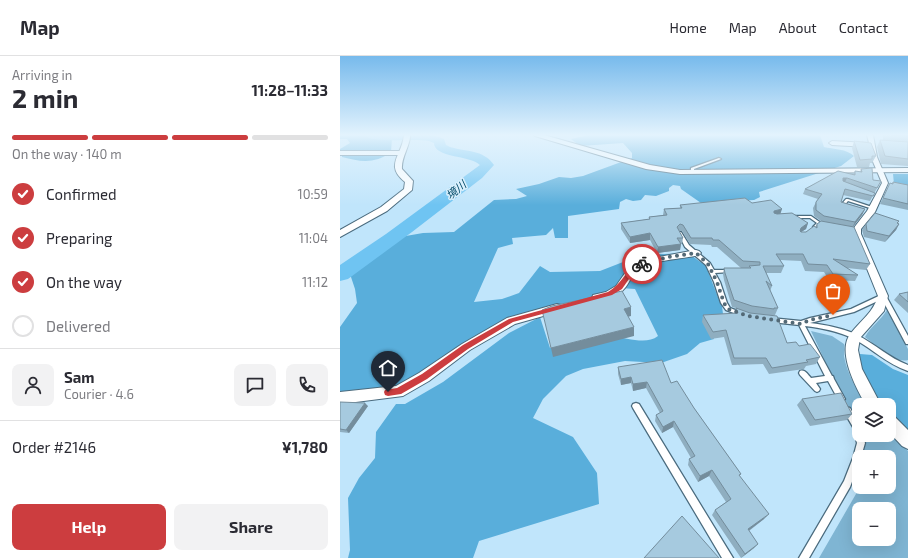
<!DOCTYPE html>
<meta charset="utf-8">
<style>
body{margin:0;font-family:"Exo 2","Noto Sans JP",sans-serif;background:#f2f2f3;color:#2b2b33;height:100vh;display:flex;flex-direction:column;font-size:15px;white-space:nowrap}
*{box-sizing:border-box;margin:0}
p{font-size:13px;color:#7c7c81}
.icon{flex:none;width:22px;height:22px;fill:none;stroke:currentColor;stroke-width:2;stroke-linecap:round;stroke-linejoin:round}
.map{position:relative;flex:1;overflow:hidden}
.panel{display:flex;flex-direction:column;background:#fff;width:340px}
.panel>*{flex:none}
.tools{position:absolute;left:512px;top:342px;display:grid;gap:8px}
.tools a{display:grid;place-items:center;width:44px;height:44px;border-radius:8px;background:#fff;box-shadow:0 4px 16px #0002;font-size:20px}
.pin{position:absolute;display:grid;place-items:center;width:34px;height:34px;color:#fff;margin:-41px -17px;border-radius:50% 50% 50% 0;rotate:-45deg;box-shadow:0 0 4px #0007}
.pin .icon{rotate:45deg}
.courier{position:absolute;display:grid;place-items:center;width:40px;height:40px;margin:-20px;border:3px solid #cc3d3f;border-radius:50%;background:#fff;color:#222;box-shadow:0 1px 5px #0007}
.summary em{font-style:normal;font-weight:700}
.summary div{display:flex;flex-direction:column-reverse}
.summary{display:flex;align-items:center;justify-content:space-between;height:68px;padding:0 12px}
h1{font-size:26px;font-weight:700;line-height:30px}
.bar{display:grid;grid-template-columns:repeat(4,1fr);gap:6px 4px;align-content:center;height:48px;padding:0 12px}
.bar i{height:5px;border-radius:3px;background:#e1e1e2}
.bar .active{background:#cc3d3f}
.bar p{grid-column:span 4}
.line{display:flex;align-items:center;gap:10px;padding:0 12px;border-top:1px solid #e1e1e2}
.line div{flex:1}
.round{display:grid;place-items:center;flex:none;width:42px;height:42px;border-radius:8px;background:#f2f2f3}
ol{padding:0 12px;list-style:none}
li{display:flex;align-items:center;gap:12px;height:44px}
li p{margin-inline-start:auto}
li .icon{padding:4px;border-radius:50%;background:#cc3d3f;color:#fff;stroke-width:4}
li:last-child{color:#7c7c81}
li i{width:22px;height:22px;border:2px solid #e1e1e2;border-radius:50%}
.primary-button{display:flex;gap:8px;margin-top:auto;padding:8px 12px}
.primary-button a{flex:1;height:46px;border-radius:8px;background:#cc3d3f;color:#fff;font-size:16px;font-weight:700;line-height:46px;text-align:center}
.primary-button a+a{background:#f2f2f3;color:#2b2b33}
header{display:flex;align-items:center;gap:24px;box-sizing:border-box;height:56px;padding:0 20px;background:#fff;border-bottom:1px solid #e1e1e2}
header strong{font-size:19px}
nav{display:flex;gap:22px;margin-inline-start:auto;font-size:14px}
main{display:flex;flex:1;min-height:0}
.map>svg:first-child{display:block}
.green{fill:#7fb5d3;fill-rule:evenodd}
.forest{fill:#59aedb}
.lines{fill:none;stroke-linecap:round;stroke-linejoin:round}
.river{fill:#6fc4f2;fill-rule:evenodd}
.service-casing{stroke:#4a6b7e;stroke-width:2.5}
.minor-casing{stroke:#4a6b7e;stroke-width:2}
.tertiary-casing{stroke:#4a6b7e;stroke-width:2}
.service{fill:#fff;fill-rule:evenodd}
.minor{fill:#fff;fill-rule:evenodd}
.tertiary{fill:#fff;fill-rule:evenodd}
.wall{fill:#8faec0}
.shaded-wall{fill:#748d9c}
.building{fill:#a6cadf;stroke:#748d9c}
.route{fill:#cc3d3f}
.done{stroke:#536976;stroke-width:4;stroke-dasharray:0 7.2}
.labels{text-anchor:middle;stroke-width:3;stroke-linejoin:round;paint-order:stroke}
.far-water-label{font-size:11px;font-style:italic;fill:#004967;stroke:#daf0fd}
</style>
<header>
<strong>Map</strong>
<nav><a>Home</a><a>Map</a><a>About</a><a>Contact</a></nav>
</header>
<main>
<section class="panel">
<div class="summary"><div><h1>2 min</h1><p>Arriving in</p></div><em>11:28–11:33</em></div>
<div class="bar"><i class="active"></i><i class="active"></i><i class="active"></i><i></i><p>On the way · 140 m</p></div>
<ol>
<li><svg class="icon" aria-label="check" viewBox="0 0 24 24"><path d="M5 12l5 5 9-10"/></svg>Confirmed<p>10:59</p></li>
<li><svg class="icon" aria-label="check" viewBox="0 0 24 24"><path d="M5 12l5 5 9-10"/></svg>Preparing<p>11:04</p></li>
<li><svg class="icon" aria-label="check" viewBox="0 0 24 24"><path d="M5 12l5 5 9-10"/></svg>On the way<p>11:12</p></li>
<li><i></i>Delivered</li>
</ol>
<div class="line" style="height:72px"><a class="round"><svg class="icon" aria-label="person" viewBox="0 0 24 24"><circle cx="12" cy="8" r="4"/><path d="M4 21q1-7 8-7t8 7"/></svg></a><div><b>Sam</b><p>Courier · 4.6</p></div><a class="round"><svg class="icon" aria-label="chat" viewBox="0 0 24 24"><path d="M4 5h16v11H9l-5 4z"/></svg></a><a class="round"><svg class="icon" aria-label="phone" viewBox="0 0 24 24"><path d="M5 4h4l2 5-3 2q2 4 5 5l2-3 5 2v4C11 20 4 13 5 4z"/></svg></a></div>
<div class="line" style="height:52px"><div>Order #2146</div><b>¥1,780</b></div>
<div class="primary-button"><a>Help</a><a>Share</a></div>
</section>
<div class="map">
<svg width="568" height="502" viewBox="0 0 568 502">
<rect width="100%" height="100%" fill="#c0e5fb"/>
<path class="green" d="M547 254 568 293V304C555 308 535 289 525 281 531 270 541 264 547 254Z
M471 275 492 280 504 288C505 292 504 296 504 300 507 317 517 336 528 349H519V370L496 329Z
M549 376 568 395V502H479L520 431H549V401H525L522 379H549ZM519 453H549V483H519Z"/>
<path class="forest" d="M0 79H34L33 80 52 82 51 96C35 108 21 106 2 101V99H0V93L10 87 7 83H0Z
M249 79H480L484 91C493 93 507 93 514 100L501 110 419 136 420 141 414 144 361 147 341 133 340 130 333 129 329 132V135L316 140 305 139 301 144 293 145 286 143 280 146 279 153 228 160V182H215L213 172 206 179 172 182 173 188 158 192 134 246 162 243 179 237 200 210 210 216 260 215 301 199 348 197 366 210 379 244 382 250 383 258 368 264 374 283 360 287 347 298 321 307 285 305 243 313 226 320 203 343 193 362 233 381 257 417 259 448 139 485 133 502H8L10 494 8 442 19 422 35 402 36 376 56 348H65L103 326 169 277 200 261 210 292C228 289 252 281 269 281 285 280 305 290 318 280L295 233 280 232 270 238 188 260 58 336 0 340V271L17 247 15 233 11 221 2 219 37 194 60 181 83 177 114 176 154 144 176 143 187 140 176 133 199 128 219 121 231 122 243 120 292 102V97L283 87 240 90 231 83Z
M553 118H568V131L554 128Z
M520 298 532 299 553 313 568 319V375L549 358V349H542C531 333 519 318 520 298Z"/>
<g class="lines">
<path class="river" d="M24 79H93L104 83 106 89 110 91C126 96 143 93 154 109L142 122 72 176 8 223 0 225V209L46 178 140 109C130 99 94 102 94 87L89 85C75 82 32 88 24 79Z"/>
<defs>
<path id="service" d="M379 102 381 103 354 113V117L351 116V112Z
M506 143H508L535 152 533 153 508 145 502 152H500V150Z
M450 160H471L481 167 475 172 473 171 477 167 470 162H450Z
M339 176H341L349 189 370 207 374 214H392V215L390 216 375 217 380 226 387 247 390 252 403 257 404 258 403 259H399L386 254 381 247 374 226 366 209 345 191 338 177Z
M543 238 546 240 568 280V288H566L542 243 514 256 470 267C486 269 503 272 517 279 535 288 549 302 568 309V315C547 308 533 293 514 283 499 275 481 272 465 270L492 320H493L494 323 505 343 503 345 501 346 499 345 488 325 476 327 480 333 479 335 477 336 475 335 460 319 459 317 460 315C465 313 468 319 471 322L485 320 459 269 431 266 428 264 429 263 431 262 461 265 470 262 511 253Z
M296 347 299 348 393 502H382L293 352 292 350 293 348Z
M507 351 510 352 519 368V379H522L525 387 521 401H519V407L510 431 469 502H459L504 425 513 402 517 387 513 371 503 354 504 352Z"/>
<path id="minor" d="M527 79H533L537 101 548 127 535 156 521 173V178L548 240 544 255 520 282 518 294 522 313 541 349H526C516 332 496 295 511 277 521 264 533 257 538 240L513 178V173L527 155 542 127 531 101 529 91 492 89 489 87 492 85 529 87Z
M0 95H62L65 97 62 99H0Z
M356 194 359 195 361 197 359 199C344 203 307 204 296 215 291 220 289 228 284 233 279 240 262 247 253 245L252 242 253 239 266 236 276 230 290 210 303 204Z
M217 248 221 249 223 252 221 255 175 268 130 294 89 325 63 340 0 348V336L56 330 79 317 122 288 167 262Z
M549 358 554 360 568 374V393L562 390 549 376Z"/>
<path id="tertiary" d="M64 79H70V81C69 92 61 102 62 113L73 125 72 134 47 155 0 181V174L41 151 64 133 65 126C44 109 62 100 64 79Z
M194 79H204L310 109 340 114 568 112V116L340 118 306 113 195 80Z"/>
</defs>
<use href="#service" class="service-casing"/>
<use href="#minor" class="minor-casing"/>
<use href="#tertiary" class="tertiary-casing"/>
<use href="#service" class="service"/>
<use href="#minor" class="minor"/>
<use href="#tertiary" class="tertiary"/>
</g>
<path class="wall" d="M543 79H568V110L541 108 537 91 540 84H543Z
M514 85 536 100 532 107H530L529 111H517L512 92Z
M521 113 533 124 541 125 530 145 503 139 501 146 525 153 522 159 513 171 530 208 526 214 507 212 518 219 515 225 489 224 484 216 465 215 461 205 440 204 444 210 441 217H426L432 230 430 235 438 252 435 259H432V260L447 287 459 290 480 301 476 308 466 310 464 313 429 318 423 308 392 309 384 281 371 283 362 266 363 259 395 257 396 252 392 251 384 224 383 218 384 212H401L377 191H372L371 189 350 188 342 175H339L343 182 342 188H341L340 194 317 197 310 184 290 187 281 173V167L309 163V161L323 159 324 153 340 152V149L412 147 440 158 468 167 466 173 461 176H466L475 171 477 168 481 165 474 160 473 152 476 146 478 143 463 138 465 133 514 118 515 115 520 116Z
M553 126 568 129V154L540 148 550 127 552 128Z
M559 165 558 167 559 168 556 174 545 186 524 181 522 174 526 168Z
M568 236V257L554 244 559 238Z
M278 311 331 327 354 352 401 418 399 420 424 463 409 475 414 492 401 502 372 459 375 454 386 446 369 420 358 426 348 409 349 403 351 402 333 371 322 377 315 365 316 359 320 357 306 332 293 335 291 327 281 329 278 318Z
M462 343 512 358 507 364 470 370 457 349Z
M0 346 28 350 9 377 0 376Z"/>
<path class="shaded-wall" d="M503 122H507L504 128H501Z
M442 153 440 159 432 161 434 155Z
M525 153 522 159 512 172 515 166Z
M468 167 466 173 458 178 461 172Z
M559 168 556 174 545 186 549 180Z
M310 177V184L290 187V181Z
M341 188 340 194 317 197 318 191Z
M291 251V260L284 262V253Z
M294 271V280L213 301 211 292Z
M291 321V327L281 329V323Z
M307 326 306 332 293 335V328Z
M25 347 28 350 9 377 6 374Z
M334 365 333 371 322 377 323 371Z
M372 414 369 420 358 426 360 420Z
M429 458 424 463 404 478 408 473Z
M418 488 414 492 401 502 405 498Z"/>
<path class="building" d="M552 79H568V80Z
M540 84 568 86V103L545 100Z
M514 85 531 87 536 100H532V103L520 104Z
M532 112 533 124 541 125 537 132 507 122H503V125L535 137 533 140 505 133 501 146 525 153 515 166 484 160 476 154V146L482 138 465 133 498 115 515 119V115L522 116 521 113Z
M553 126 568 129V148L543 142 550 127 553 128Z
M405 142 412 147 431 144 442 153 434 155V157L437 158 452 157 468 167 461 172 460 175 461 176H466L474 170 477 172V168L481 165 514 171 530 208 493 203 518 219 493 218 487 209 468 208 463 198H436L444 210H423L432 230 426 225 438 252H434V253L412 250 394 244 385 217 384 212H411L409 210 420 209V206L403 205 379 184H373L372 182H351L343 169 340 168 337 171 343 182H337L341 188 318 191 310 177 290 181 281 167 310 163 309 161 327 159 324 153 342 152 340 149Z
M535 157 559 165 557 167 559 168 549 180 527 175 526 168Z
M282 235 291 251 284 253 294 271 211 292 202 254 212 250Z
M568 236V246L559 238Z
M396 252 410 257 437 260 447 287 456 286 459 290 470 288 480 301 466 304 468 306 432 312 426 302H394L386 274 373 276 363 259 398 257Z
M322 304 331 327 337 325 354 352 401 418 399 419 429 458 408 473 418 488 405 498 375 454 391 443 372 414 360 420 349 403 355 400 334 365 323 371 316 359 323 355 307 326 293 328 291 321 281 323 278 311Z
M501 337 512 358 475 364 462 343Z
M0 346 25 347 6 374 0 373Z
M342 460 379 502H304Z"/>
<linearGradient id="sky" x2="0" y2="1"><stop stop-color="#77baec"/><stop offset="0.53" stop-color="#e3f3fd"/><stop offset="1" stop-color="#e3f3fd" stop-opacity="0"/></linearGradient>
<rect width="568" height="149" fill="url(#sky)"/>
<path class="route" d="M300 207 305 208 296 213 282 233 272 239 173 266 128 293 87 323 61 338 48 340 45 339 44 336 45 334 57 332 82 318 123 289 169 263 268 236C283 227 285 214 300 207Z"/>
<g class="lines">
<path class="done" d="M302 208 328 201 356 197 368 208 377 226 384 247 388 253 408 260 461 268 470 264 493 259"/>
</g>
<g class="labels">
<g class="far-water-label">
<text transform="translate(116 134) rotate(-39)" y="4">境川</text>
</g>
</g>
</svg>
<div class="tools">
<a><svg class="icon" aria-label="layers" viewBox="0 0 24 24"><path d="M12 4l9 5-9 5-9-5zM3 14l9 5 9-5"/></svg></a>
<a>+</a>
<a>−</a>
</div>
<div class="pin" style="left:493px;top:259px;background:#ea580c"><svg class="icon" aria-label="bag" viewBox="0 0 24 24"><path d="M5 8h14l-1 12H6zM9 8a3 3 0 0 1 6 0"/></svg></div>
<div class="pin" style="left:48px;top:336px;background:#1f2937"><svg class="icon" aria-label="home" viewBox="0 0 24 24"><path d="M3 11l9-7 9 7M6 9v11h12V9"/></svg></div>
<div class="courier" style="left:302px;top:208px"><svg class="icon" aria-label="bike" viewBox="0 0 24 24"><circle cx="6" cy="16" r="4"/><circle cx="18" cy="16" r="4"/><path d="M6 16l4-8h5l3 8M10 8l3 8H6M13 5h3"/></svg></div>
</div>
</main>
